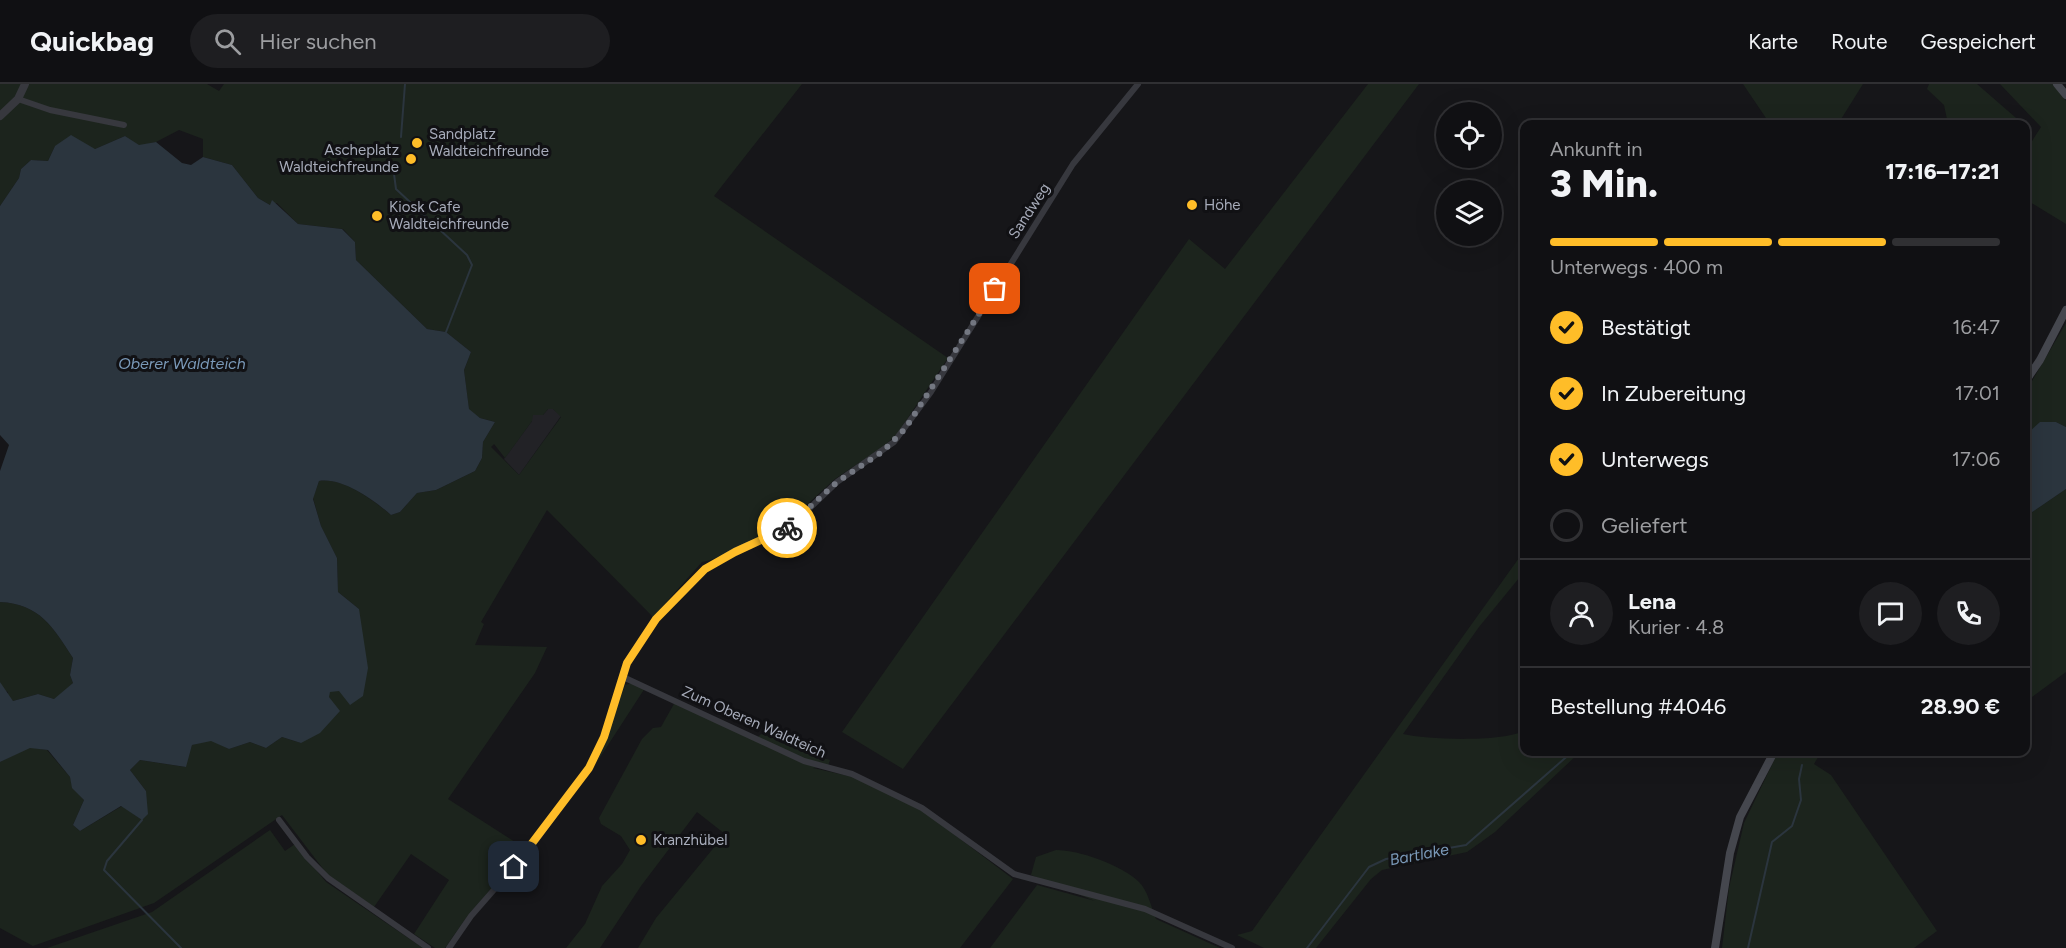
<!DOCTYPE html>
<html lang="de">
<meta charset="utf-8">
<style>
body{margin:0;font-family:Figtree,sans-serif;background:#1e1e21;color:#f1f3f6;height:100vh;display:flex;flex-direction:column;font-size:22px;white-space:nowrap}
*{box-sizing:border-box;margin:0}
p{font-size:20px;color:#9c9da0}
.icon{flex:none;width:33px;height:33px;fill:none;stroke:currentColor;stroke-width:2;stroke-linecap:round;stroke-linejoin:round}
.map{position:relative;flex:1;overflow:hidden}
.side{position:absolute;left:1520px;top:36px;width:510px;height:636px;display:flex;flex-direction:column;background:#101013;border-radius:12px;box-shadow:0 6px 24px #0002,0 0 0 2px #303033}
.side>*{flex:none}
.controls{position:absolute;left:1436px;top:18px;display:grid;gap:12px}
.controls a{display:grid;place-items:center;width:66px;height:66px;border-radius:50%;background:#101013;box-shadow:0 6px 24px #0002,0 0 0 2px #303033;font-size:30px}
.pin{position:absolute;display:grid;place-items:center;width:51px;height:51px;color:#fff;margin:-26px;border-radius:12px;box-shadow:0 3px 9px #0006}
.courier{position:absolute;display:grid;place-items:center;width:60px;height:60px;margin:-30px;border:4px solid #ffbd28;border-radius:50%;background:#fff;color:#222;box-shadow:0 2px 8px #0007}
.summary em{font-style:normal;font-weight:800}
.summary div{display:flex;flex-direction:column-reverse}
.summary{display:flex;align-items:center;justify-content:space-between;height:102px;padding:0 30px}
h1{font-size:39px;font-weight:800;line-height:45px}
.bar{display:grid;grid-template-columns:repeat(4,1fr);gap:9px 6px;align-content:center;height:72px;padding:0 30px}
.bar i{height:8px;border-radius:4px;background:#303033}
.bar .current{background:#ffbd28}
.bar p{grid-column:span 4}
.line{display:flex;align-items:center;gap:15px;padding:0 30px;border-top:2px solid #303033}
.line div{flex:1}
.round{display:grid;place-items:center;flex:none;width:63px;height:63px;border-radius:32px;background:#1e1e21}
ol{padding:0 30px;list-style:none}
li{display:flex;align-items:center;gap:18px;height:66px}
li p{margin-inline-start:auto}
li .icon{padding:6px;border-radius:50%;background:#ffbd28;color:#111;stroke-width:4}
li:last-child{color:#9c9da0}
li i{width:33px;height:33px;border:3px solid #303033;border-radius:50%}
header{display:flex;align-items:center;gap:36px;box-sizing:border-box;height:84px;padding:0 30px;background:#101013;border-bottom:2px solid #303033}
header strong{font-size:28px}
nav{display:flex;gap:33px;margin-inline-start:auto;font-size:21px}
.search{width:420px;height:54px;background:#1e1e21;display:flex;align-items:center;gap:15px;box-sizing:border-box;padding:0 21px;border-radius:33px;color:#9c9da0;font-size:22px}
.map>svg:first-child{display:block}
.built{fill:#222226}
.green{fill:#1c241d;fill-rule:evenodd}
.water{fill:#2b353e}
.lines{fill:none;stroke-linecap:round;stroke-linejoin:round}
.stream{stroke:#2b353e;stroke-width:2}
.minor{stroke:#37383e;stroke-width:6}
.tertiary{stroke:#37383e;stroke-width:8}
.secondary{stroke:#45474e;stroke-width:8}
.done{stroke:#747882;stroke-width:6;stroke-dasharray:0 10.8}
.route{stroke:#ffbd28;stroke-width:8}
.poi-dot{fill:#ffbd28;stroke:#111114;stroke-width:2}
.labels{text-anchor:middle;stroke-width:6;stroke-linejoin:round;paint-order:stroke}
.poi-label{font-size:15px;fill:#a7acba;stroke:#111114;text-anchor:start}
.street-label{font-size:15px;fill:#a7acba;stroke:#111114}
.water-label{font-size:16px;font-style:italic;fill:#7a99b8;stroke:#111114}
</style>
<header>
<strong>Quickbag</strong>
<div class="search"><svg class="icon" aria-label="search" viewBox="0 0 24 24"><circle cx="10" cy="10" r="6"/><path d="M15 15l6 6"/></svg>Hier suchen</div>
<nav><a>Karte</a><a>Route</a><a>Gespeichert</a></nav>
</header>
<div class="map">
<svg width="2066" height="864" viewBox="0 0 2066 864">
<rect width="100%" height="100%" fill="#161619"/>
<path class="built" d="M548 325H553L561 332 519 391 504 375 532 337V331H543Z"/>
<path class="green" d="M0 0H207L219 7 224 0H802L714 112 948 274 897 350 884 362 835 395 788 438 769 450 711 476 702 478 653 533 547 426 481 538 484 540 475 561 547 563 535 589 448 715 526 765 469 830 445 864H435L414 850 449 796 411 770 374 823 327 790 282 731 154 819 33 862 0 844V678L30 663 47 666 70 693 73 704 84 716 73 741 80 747 122 722 142 736 146 707 130 686 140 676 185 683 192 661 211 656 229 665 250 658 266 664 282 653 301 659 320 621 359 525 338 508 337 474 321 442 313 414 319 397C343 393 373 416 391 431L400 428 417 409 436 406 475 387 482 374 483 358 495 338 480 334 469 326 464 286 471 268 446 248 427 245 356 176 355 158 343 145 298 140 277 119 270 121 258 114 232 81 203 73V55L179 46 156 58 139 62 125 52 95 65 55 62 48 77 31 76 21 85 19 94 0 122ZM548 325H553L561 333 519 391 491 363 494 360 505 374 532 337 533 331H543Z
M1368 0H1419L903 685 842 648 1189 155 1225 185Z
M1743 0H1863L1838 40H1770Z
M1929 0H1977L2023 40H1948L1944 21 1927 5Z
M2000 0H2053L2066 17V140L2025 115V68L2041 43Z
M2066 239V343L2056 338 2029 348 2025 360V309Z
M2066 405V588L2025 618V433Z
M1524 467V488L1479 543 1403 650C1428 656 1502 658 1524 647V668H1580L1495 748 1467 768 1382 786 1371 795 1316 864H1264L1237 851 1252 847Z
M0 518C40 520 53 543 73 574L70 591 73 599 63 610 54 615 38 610 13 617 8 613V608L2 605 0 598Z
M632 599 645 604 597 678 625 601Z
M675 618 755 656 761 650 796 660 808 670 830 676 828 682 813 684 853 693 922 726 1013 795 960 864H638L656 834 725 750 697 728 641 802 600 864H566L585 840 602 802 622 780 630 766 621 752 601 740 599 734 642 655 653 644 661 643Z
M1778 668H1821L1814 680 1831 691 1937 847 1914 864H1722L1729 804 1744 739Z
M270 746 285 767 295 760 326 798 423 864H47L152 828Z
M1056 766C1079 766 1121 781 1138 797 1148 806 1151 823 1156 835L1220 864H990L1037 801 1095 817 1031 791 1036 773Z"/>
<path class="water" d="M71 51 95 65 125 52 139 61 156 58 182 79 191 81 203 73 232 81 258 114 270 121 272 116 298 140 342 145 355 158 356 176 427 245 446 248 471 268 464 286 469 325 480 334 495 338 483 358 482 374 475 387 436 406 417 409 400 428 391 431C374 416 342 393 319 397L313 415 321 442 337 474 338 508 359 525 368 584 363 612 350 621 339 607 330 608 329 613 340 627 320 649 301 659 282 653 266 664 250 658 229 665 211 657 192 661 186 683 140 676 130 686 146 707 148 730 142 736 121 722 80 747 73 741 84 716 72 704 70 693 48 666 30 664 0 678V598L13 617 38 610 54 615 73 599 70 591 73 574C53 543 40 520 0 518V387L9 361 0 351V122L19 94 21 85 31 76 48 77 55 62Z
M2040 338H2056L2066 343V405L2025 433V360L2029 348Z"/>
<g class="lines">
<path class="stream" d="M401 53 405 0
M398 85 394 90 396 105 467 171 472 181 446 248
M1807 670 1809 668
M142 736 107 777 104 786 181 864
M1307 864 1369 783 1386 775 1466 761 1572 668
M1748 864 1772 758 1792 742 1801 716 1799 695 1802 681"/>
<path class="minor" d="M18 15 50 26 124 41
M623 593 804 677 852 690 922 724 1014 790 1145 825 1232 864
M279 736 307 773 328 794 428 864
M449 864 471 832 528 767 589 684 604 653 627 579 656 535 705 485 734 467 791 442 837 398 894 358 931 308 1073 80 1138 0"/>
<path class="tertiary" d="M0 32 18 15 25 0"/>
<path class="secondary" d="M2057 0 2066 11
M2025 298 2040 276 2066 226
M1715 864 1730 769 1740 733 1774 668"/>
</g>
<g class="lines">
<path class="done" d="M787 444 837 398 882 368 905 345 995 205"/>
<path class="route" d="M514 783 589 684 604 653 627 579 656 535 705 485 735 468 787 444"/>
</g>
<g class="poi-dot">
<circle cx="417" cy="59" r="6"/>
<circle cx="411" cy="75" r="6"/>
<circle cx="1192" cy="121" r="6"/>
<circle cx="377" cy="132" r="6"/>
<circle cx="641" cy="756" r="6"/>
</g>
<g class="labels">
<g class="poi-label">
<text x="429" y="55">Sandplatz<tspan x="429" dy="17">Waldteichfreunde</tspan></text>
<text x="399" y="71" text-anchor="end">Ascheplatz<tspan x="399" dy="17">Waldteichfreunde</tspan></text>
<text x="1204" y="126">Höhe</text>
<text x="389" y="128">Kiosk Cafe<tspan x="389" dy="17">Waldteichfreunde</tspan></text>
<text x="653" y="761">Kranzhübel</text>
</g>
<g class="street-label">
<text transform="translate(1029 127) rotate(-57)" y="5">Sandweg</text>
<text transform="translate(754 638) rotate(24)" y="5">Zum Oberen Waldteich</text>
</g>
<g class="water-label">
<text x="182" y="285">Oberer Waldteich</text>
<text transform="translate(1419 770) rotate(-11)" y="6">Bartlake</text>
</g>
</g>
</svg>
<div class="controls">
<a><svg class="icon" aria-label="locate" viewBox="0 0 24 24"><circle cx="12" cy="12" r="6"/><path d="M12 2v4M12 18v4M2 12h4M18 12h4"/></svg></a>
<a><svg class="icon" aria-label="layers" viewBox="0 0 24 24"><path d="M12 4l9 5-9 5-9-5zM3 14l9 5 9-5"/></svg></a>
</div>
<div class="pin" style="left:995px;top:205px;background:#ea580c"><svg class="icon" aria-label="bag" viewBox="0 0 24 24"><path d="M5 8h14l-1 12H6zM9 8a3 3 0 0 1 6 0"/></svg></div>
<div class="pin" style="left:514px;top:783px;background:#1f2937"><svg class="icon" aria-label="home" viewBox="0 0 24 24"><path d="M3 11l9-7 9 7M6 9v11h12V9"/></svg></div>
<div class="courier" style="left:787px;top:444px"><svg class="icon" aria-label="bike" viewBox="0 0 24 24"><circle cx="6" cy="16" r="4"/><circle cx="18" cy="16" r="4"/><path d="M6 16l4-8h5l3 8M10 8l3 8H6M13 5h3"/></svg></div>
<section class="side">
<div class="summary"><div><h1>3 Min.</h1><p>Ankunft in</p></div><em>17:16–17:21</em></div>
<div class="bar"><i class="current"></i><i class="current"></i><i class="current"></i><i></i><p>Unterwegs · 400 m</p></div>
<ol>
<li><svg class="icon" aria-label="check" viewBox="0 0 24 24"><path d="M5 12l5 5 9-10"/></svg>Bestätigt<p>16:47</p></li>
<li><svg class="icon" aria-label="check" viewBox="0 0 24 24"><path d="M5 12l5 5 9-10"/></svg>In Zubereitung<p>17:01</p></li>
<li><svg class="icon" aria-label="check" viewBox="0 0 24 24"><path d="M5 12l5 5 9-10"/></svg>Unterwegs<p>17:06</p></li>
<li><i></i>Geliefert</li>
</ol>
<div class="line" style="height:108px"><a class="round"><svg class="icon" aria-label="person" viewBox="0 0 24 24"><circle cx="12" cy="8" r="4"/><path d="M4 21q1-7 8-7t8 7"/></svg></a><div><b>Lena</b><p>Kurier · 4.8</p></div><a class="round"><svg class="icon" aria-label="chat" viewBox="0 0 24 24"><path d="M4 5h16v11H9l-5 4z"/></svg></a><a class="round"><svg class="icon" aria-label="phone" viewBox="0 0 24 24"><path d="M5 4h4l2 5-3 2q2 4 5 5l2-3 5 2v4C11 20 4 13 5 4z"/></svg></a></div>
<div class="line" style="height:78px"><div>Bestellung #4046</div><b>28.90 €</b></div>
</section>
</div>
